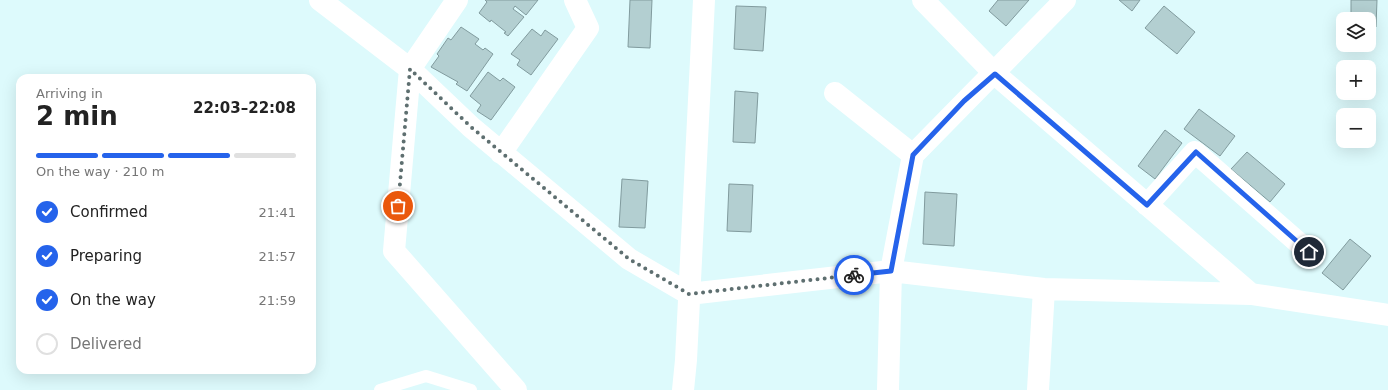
<!DOCTYPE html>
<meta charset="utf-8">
<style>
body{margin:0;font-family:"DejaVu Sans",sans-serif;background:#f2f2f2;color:#222;height:100vh;display:flex;flex-direction:column;font-size:15px;white-space:nowrap}
*{box-sizing:border-box;margin:0}
p{font-size:13px;color:#767676}
.icon{flex:none;width:22px;height:22px;fill:none;stroke:currentColor;stroke-width:2;stroke-linecap:round;stroke-linejoin:round}
.map{position:relative;flex:1;overflow:hidden}
.details{position:absolute;left:16px;top:74px;width:300px;height:300px;display:flex;flex-direction:column;background:#fff;border-radius:12px;box-shadow:0 4px 16px #0002}
.details>*{flex:none}
.fabs{position:absolute;left:1336px;top:12px;display:grid;gap:8px}
.fabs a{display:grid;place-items:center;width:40px;height:40px;border-radius:8px;background:#fff;box-shadow:0 4px 16px #0002;font-size:20px}
.pin{position:absolute;display:grid;place-items:center;width:34px;height:34px;color:#fff;margin:-17px;border:2px solid #fff;border-radius:50%;box-shadow:0 1px 4px #0007}
.courier{position:absolute;display:grid;place-items:center;width:40px;height:40px;margin:-20px;border:3px solid #2563eb;border-radius:50%;background:#fff;color:#222;box-shadow:0 1px 5px #0007}
.head em{font-style:normal;font-weight:700}
.head div{display:flex;flex-direction:column-reverse}
.head{display:flex;align-items:center;justify-content:space-between;height:68px;padding:0 20px}
h1{font-size:26px;font-weight:700;line-height:30px}
.bar{display:grid;grid-template-columns:repeat(4,1fr);gap:6px 4px;align-content:center;height:48px;padding:0 20px}
.bar i{height:5px;border-radius:3px;background:#e0e0e0}
.bar .selected{background:#2563eb}
.bar p{grid-column:span 4}
ol{padding:0 20px;list-style:none}
li{display:flex;align-items:center;gap:12px;height:44px}
li p{margin-inline-start:auto}
li .icon{padding:4px;border-radius:50%;background:#2563eb;color:#fff;stroke-width:4}
li:last-child{color:#767676}
li i{width:22px;height:22px;border:2px solid #e0e0e0;border-radius:50%}
.map>svg:first-child{display:block}
.building{fill:#b3cfd1;stroke:#819b9e}
.lines{fill:none;stroke-linecap:round;stroke-linejoin:round}
.service{stroke:#fff;stroke-width:12}
.minor{stroke:#fff;stroke-width:22}
.done{stroke:#5e6f70;stroke-width:4;stroke-dasharray:0 7.2}
.route{stroke:#2563eb;stroke-width:5}
</style>
<div class="map">
<svg width="1388" height="390" viewBox="0 0 1388 390">
<rect width="100%" height="100%" fill="#ddfafc"/>
<path class="building" d="M538 0 526 15 515 6 513 9 524 17 508 36 504 33 506 32 491 20 490 22 479 13 487 2 485 0Z
M630 0H652L650 48 628 47Z
M998 0H1029L1006 26 989 11Z
M1119 0H1140L1132 11Z
M1351 0H1377L1376 27H1369V19H1351Z
M736 6 766 7 763 51 734 49Z
M1164 6 1195 32 1177 54 1145 28Z
M461 27 479 39 475 44 483 50 485 48 493 54 467 91 456 84 458 82 431 67 439 56 437 54 448 38 451 40Z
M532 29 541 36 545 30 558 39 531 75 517 65 520 60 511 54Z
M488 72 500 81 503 78 515 87 491 120 477 111 481 105 470 96Z
M735 91 758 93 755 143 733 142Z
M1199 109 1235 136 1220 156 1184 129Z
M1165 130 1182 143 1155 179 1138 166Z
M1247 152 1285 184 1270 202 1231 169Z
M622 179 648 181 645 228 619 227Z
M729 184 753 185 751 232 727 231Z
M925 192 957 194 954 246 923 244Z
M1350 239 1371 256 1343 290 1322 273Z"/>
<g class="lines">
<path class="service" d="M380 390 426 376 471 390"/>
<path class="minor" d="M320 0 410 69 471 127 629 259 689 294 891 271 1044 289 1251 294
M457 0 410 69 394 251 516 390
M923 0 995 74 1251 294 1388 315
M835 93 913 155 1065 0
M501 153 588 28 575 0
M1147 205 1195 152 1309 252
M683 390 686 360 704 0
M888 390 891 271 913 155
M1038 390 1044 289"/>
</g>
<g class="lines">
<path class="done" d="M398 206 410 69 471 127 629 259 689 294 854 275"/>
<path class="route" d="M854 275 891 271 913 155 964 101 995 74 1147 205 1196 152 1309 252"/>
</g>
</svg>
<div class="fabs">
<a><svg class="icon" aria-label="layers" viewBox="0 0 24 24"><path d="M12 4l9 5-9 5-9-5zM3 14l9 5 9-5"/></svg></a>
<a>+</a>
<a>−</a>
</div>
<div class="pin" style="left:398px;top:206px;background:#ea580c"><svg class="icon" aria-label="bag" viewBox="0 0 24 24"><path d="M5 8h14l-1 12H6zM9 8a3 3 0 0 1 6 0"/></svg></div>
<div class="pin" style="left:1309px;top:252px;background:#1f2937"><svg class="icon" aria-label="home" viewBox="0 0 24 24"><path d="M3 11l9-7 9 7M6 9v11h12V9"/></svg></div>
<div class="courier" style="left:854px;top:275px"><svg class="icon" aria-label="bike" viewBox="0 0 24 24"><circle cx="6" cy="16" r="4"/><circle cx="18" cy="16" r="4"/><path d="M6 16l4-8h5l3 8M10 8l3 8H6M13 5h3"/></svg></div>
<section class="details">
<div class="head"><div><h1>2 min</h1><p>Arriving in</p></div><em>22:03–22:08</em></div>
<div class="bar"><i class="selected"></i><i class="selected"></i><i class="selected"></i><i></i><p>On the way · 210 m</p></div>
<ol>
<li><svg class="icon" aria-label="check" viewBox="0 0 24 24"><path d="M5 12l5 5 9-10"/></svg>Confirmed<p>21:41</p></li>
<li><svg class="icon" aria-label="check" viewBox="0 0 24 24"><path d="M5 12l5 5 9-10"/></svg>Preparing<p>21:57</p></li>
<li><svg class="icon" aria-label="check" viewBox="0 0 24 24"><path d="M5 12l5 5 9-10"/></svg>On the way<p>21:59</p></li>
<li><i></i>Delivered</li>
</ol>
</section>
</div>
